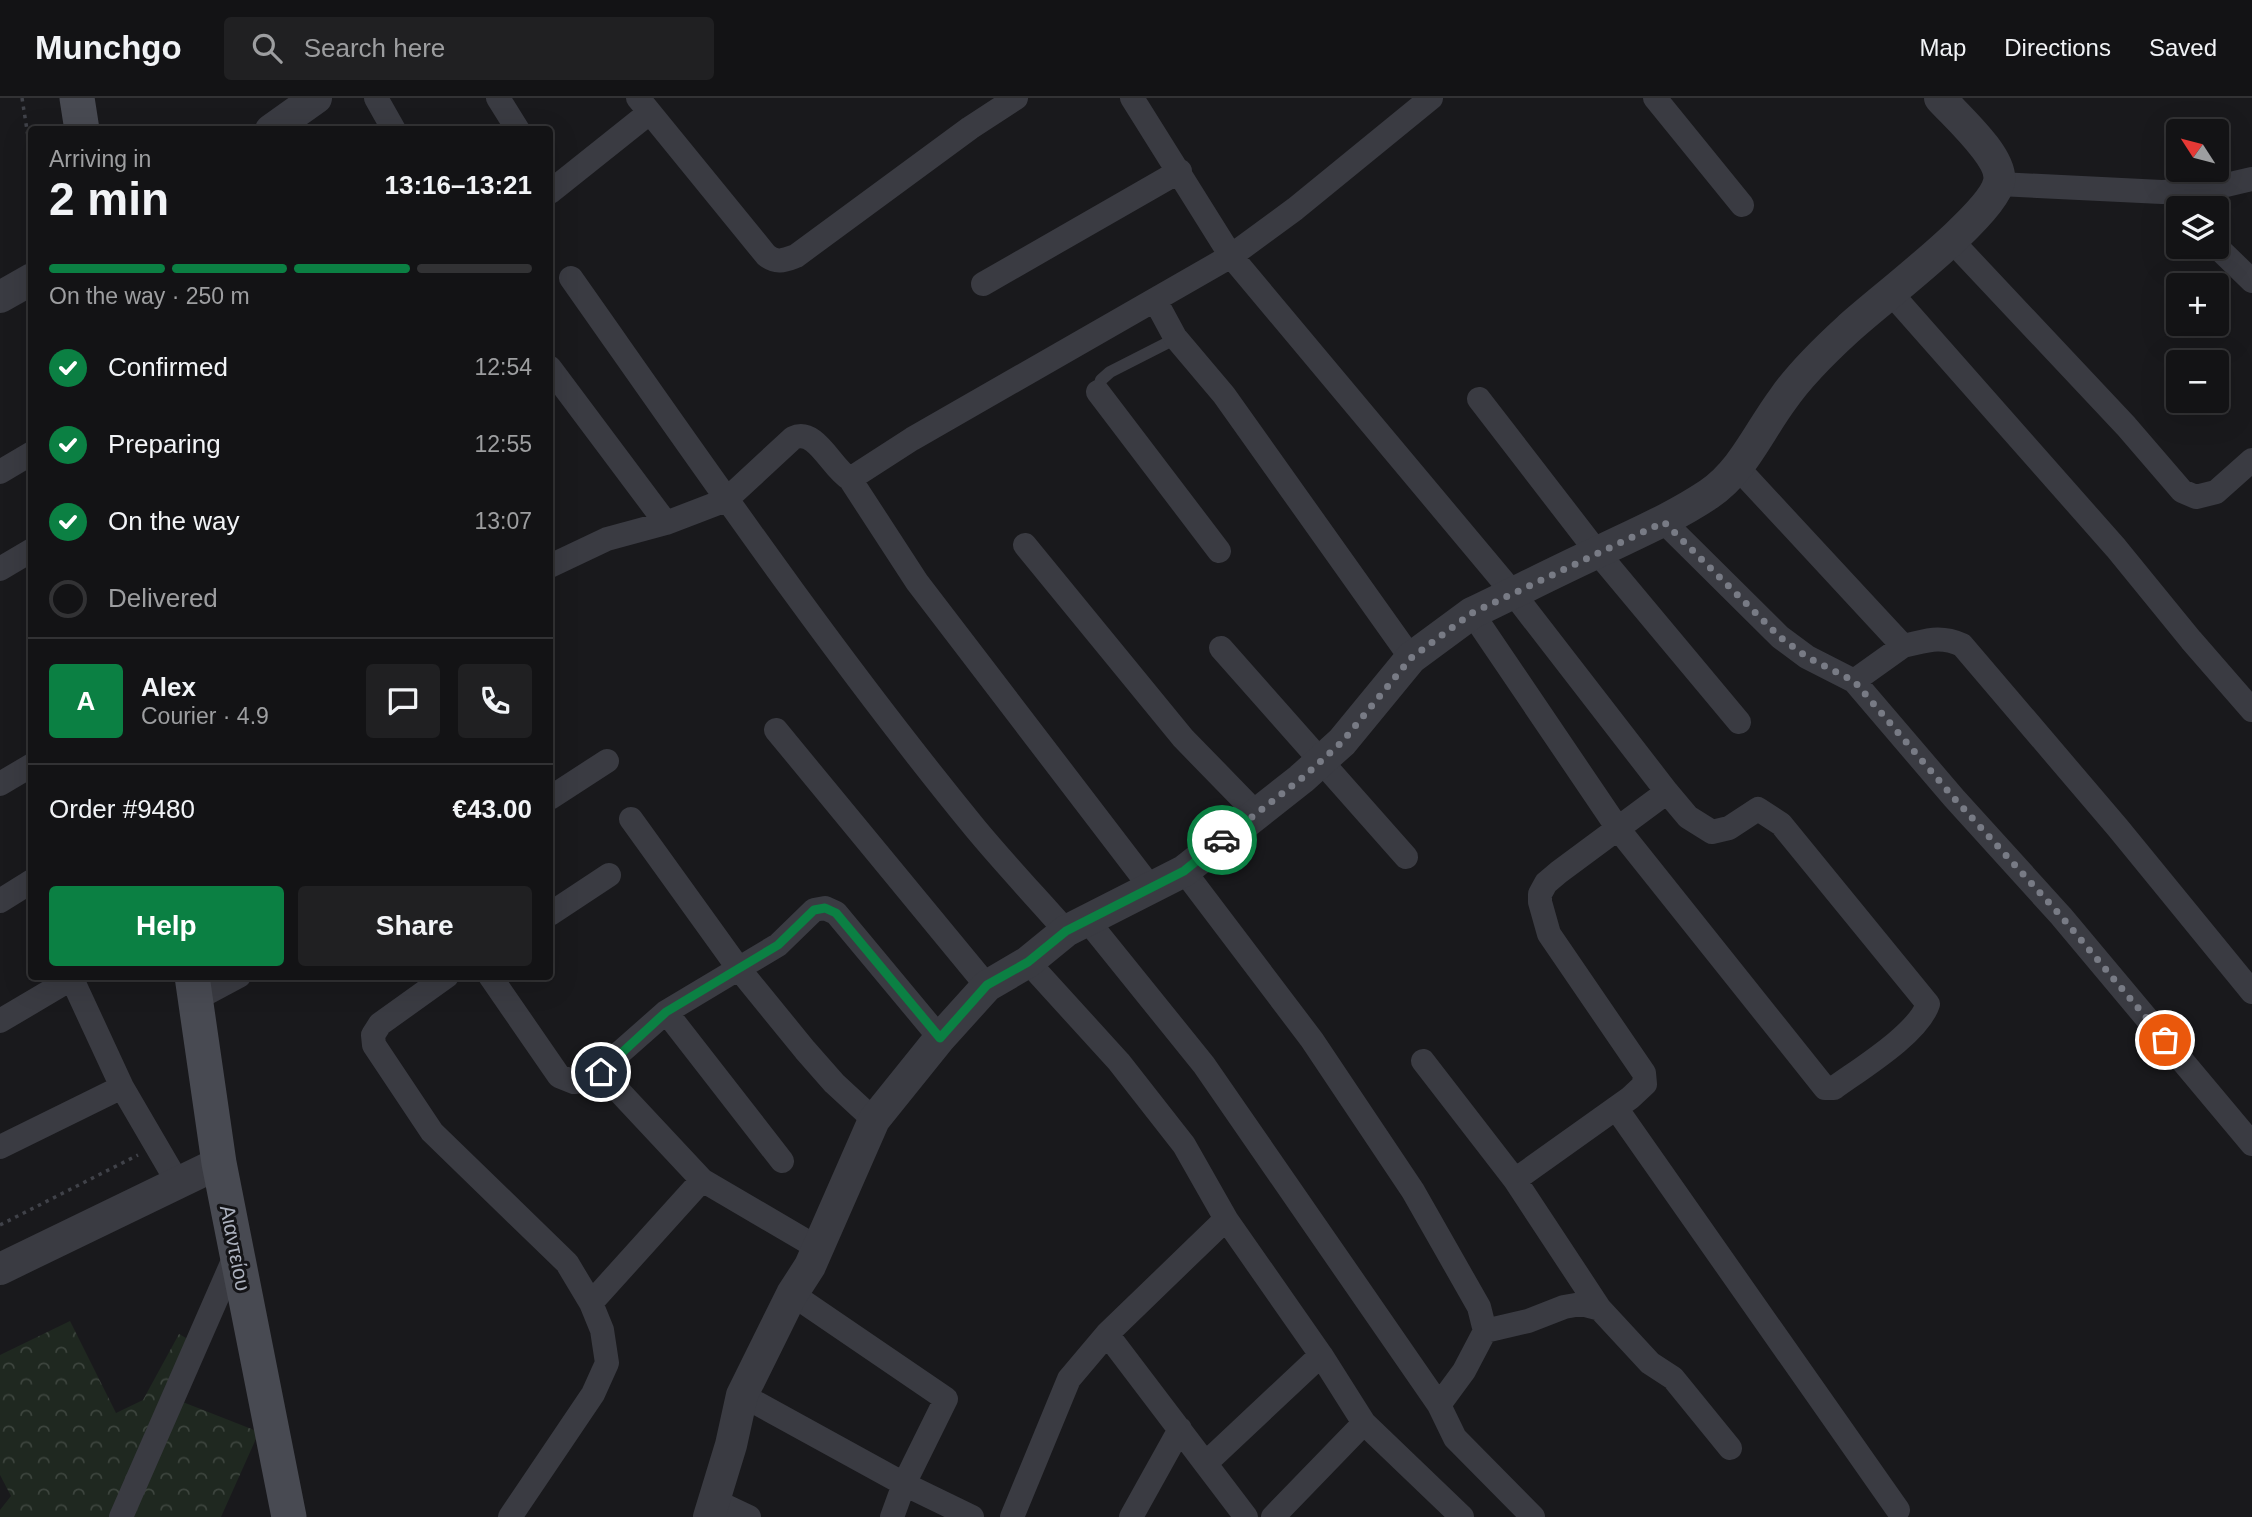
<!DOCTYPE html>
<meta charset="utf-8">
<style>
body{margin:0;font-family:Arial,sans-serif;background:#202022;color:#f1f3f6;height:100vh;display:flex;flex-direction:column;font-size:26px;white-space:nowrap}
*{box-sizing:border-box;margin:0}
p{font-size:23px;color:#9d9ea0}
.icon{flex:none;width:38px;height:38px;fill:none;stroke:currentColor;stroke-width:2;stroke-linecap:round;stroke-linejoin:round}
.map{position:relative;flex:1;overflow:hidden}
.details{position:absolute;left:28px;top:28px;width:525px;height:854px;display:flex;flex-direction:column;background:#131315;border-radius:7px;box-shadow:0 7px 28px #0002,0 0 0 2px #323234}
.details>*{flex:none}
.needle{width:46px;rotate:306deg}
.tools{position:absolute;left:2166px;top:21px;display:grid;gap:14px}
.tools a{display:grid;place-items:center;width:63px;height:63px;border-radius:7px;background:#131315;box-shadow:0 7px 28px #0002,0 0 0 2px #323234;font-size:35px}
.pin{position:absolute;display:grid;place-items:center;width:60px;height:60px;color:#fff;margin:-30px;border:4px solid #fff;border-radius:50%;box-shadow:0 2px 7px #0007}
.courier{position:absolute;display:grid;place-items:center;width:70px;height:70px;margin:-35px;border:5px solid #0b8043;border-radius:50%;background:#fff;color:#222;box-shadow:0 2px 9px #0007}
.summary em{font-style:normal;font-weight:700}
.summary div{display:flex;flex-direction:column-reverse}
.summary{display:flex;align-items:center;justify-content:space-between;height:119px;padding:0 21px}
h1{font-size:46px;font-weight:700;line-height:52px}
.bar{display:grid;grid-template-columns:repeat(4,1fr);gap:10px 7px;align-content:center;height:84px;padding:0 21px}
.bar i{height:9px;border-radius:5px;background:#323234}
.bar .current{background:#0b8043}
.bar p{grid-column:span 4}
.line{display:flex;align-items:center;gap:18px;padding:0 21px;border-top:2px solid #323234}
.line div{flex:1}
.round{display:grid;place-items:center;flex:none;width:74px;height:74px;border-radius:7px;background:#202022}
ol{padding:0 21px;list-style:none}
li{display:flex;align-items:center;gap:21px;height:77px}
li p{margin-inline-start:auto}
li .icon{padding:7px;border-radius:50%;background:#0b8043;color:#fff;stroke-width:4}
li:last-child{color:#9d9ea0}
li i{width:38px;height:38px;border:4px solid #323234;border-radius:50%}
.primary-button{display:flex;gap:14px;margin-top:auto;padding:14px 21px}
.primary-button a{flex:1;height:80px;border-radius:7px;background:#0b8043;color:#fff;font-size:28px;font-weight:700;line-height:80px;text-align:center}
.primary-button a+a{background:#202022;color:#f1f3f6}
header{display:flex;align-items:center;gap:42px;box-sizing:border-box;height:98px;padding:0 35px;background:#131315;border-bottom:2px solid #323234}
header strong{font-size:33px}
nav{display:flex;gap:38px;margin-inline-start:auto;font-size:24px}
.search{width:490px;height:63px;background:#202022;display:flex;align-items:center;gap:18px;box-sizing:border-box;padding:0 24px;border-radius:7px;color:#9d9ea0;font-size:26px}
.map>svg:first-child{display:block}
.forest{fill:url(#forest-crowns)}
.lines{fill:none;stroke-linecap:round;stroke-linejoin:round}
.path{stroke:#404249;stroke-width:3.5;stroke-dasharray:3.5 5;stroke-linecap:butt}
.service{stroke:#3a3b42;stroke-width:12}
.minor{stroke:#3a3b42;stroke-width:24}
.tertiary{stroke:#3a3b42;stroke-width:32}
.secondary{stroke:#484a52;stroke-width:35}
.done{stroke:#787b85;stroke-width:7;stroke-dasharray:0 12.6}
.route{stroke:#0b8043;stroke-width:9}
.labels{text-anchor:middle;stroke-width:6;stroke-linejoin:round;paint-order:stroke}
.street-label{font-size:21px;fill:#abb0bd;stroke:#141417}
</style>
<header>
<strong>Munchgo</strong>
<div class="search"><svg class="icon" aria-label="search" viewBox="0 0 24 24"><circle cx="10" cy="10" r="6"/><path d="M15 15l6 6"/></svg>Search here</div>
<nav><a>Map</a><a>Directions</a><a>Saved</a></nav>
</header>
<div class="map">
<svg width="2252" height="1419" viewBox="0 0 2252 1419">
<defs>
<pattern id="forest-crowns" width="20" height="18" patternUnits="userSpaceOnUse" patternTransform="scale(1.75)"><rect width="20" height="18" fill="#1f2820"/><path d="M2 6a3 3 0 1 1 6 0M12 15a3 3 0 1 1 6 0" fill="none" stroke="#3d453e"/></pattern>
</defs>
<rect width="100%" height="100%" fill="#19191c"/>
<path class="forest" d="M70 1223 116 1315 143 1302 179 1236 193 1244 170 1299 259 1334 221 1419H0V1412L11 1398 0 1377V1257Z"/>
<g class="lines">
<path class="path" d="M22 0 32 64
M0 1127 138 1057"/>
<path class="service" d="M1098 294 1101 282 1110 274 1167 245 1175 239"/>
<path class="minor" d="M376 0 394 32
M498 0 518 32
M638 0 766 157C776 166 785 162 796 158L970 30 1016 0
M1132 0 1231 158 1295 111 1431 0
M1655 0 1742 107
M1999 86 2162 94 2209 91 2252 81
M550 94 649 15
M1952 143 2126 328 2182 393 2196 399 2216 394 2252 362
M2217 149 2252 183
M571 180C702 366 831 554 975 730 1004 765 1036 799 1066 833
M983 186 1180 73
M1890 194 2116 450 2191 542 2252 612
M1155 202 1175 239 1224 297 1411 560
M550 270 666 425
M1098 294 1219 453
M1479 301 1597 454 1739 624
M1737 369 1903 548C1927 543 1939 537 1962 547L2118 730 2252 894
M0 374 32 355
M850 381 917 484 1151 790
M1664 424 1780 539 1807 559 1854 583 1954 700 2061 818 2252 1046
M1025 447 1183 640 1257 716
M550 468 607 441 666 425 726 402 793 340C816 329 831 370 850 381L912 341 1231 158 1513 495 1667 694 1688 719 1712 734 1729 730 1758 711 1781 726 1928 906C1918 936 1860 971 1834 990H1825L1619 732 1472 515
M0 471 32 452
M1221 550 1406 759
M1854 583 1903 548
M776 632 987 888
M0 686 32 667
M550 700 607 663
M631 721 739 871 805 952 834 985 874 1022
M1184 773 1312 942 1413 1093 1479 1209 1485 1233 1464 1273 1439 1307
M0 803 32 783
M550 816 609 777
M1087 822 1204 967 1439 1307 1455 1340 1533 1419
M447 878 380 926 373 937 374 947 432 1034 567 1165 591 1205 602 1232 607 1265 593 1296 510 1419
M490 878 559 978 574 984 589 982 666 914 778 847 814 812 825 810 836 815 940 940
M72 881 122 989 178 1085
M196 901 239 878
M666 914 782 1063
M0 923 76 878
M1423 963 1515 1082 1600 1211
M601 974 702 1082 818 1150
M1616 1010 1898 1412
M0 1049 122 989
M1515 1082 1630 1000 1645 986 1644 975 1549 836 1540 804V796L1546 785 1559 774 1667 694
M1226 1121 1321 1257 1364 1325 1462 1419
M792 1196 946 1301 904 1386 892 1419
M591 1205 702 1082
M1485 1233 1528 1223 1564 1209 1581 1206 1600 1211 1650 1265 1673 1280 1730 1350
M1107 1236 1246 1419
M742 1297 904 1386 972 1419
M1206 1365 1321 1257
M713 1402 749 1419
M121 1419 236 1156
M1012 1419 1069 1281 1107 1236 1226 1121 1184 1047 1119 964 1028 864
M1131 1419 1180 1331
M1273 1419 1364 1325"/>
<path class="tertiary" d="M271 32 316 0
M0 199 32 181
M0 1171 219 1065
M709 1419 731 1347 742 1297 792 1196 810 1168 874 1022 940 940 987 888 1028 864 1066 833 1184 773 1301 681 1342 644 1411 560 1472 515C1514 495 1555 474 1596 455 1635 436 1673 420 1709 396 1743 373 1759 333 1783 301 1801 275 1825 252 1848 231 1878 203 1992 118 1999 84 2004 60 1956 18 1940 0"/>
<path class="secondary" d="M77 0 82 32
M192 878 219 1065 289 1419"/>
</g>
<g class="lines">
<path class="done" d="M1222 742 1301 681 1342 644 1411 560 1472 515 1664 424 1780 539 1807 559 1854 583 1954 700 2061 818 2165 942"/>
<path class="route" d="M601 974 666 914 778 847 814 812 825 810 836 815 940 940 987 887 1028 864 1066 833 1184 773 1222 742"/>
</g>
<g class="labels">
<g class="street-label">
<text transform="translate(235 1150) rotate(79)" y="7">Αιαντείου</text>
</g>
</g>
</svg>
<div class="tools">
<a><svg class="needle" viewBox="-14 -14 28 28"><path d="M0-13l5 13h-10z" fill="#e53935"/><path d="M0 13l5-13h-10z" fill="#9d9ea0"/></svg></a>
<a><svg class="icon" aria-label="layers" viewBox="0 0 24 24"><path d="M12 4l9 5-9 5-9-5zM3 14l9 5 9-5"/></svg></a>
<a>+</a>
<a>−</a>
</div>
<div class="pin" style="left:2165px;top:942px;background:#ea580c"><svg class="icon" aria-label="bag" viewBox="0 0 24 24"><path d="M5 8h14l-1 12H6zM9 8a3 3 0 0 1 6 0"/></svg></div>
<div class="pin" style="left:601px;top:974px;background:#1f2937"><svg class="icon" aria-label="home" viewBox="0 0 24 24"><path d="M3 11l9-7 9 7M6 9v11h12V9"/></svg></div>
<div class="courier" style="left:1222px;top:742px"><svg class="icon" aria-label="car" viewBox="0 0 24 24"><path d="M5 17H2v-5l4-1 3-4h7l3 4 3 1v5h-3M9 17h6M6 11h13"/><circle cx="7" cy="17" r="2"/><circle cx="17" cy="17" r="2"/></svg></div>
<section class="details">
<div class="summary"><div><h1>2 min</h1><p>Arriving in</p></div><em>13:16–13:21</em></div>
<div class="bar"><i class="current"></i><i class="current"></i><i class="current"></i><i></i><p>On the way · 250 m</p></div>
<ol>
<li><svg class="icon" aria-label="check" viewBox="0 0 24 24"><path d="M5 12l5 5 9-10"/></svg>Confirmed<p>12:54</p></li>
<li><svg class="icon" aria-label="check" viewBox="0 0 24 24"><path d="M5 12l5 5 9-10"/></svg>Preparing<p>12:55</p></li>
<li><svg class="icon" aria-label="check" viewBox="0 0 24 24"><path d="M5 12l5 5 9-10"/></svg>On the way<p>13:07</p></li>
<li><i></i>Delivered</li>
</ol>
<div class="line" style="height:126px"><b class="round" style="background:#0b8043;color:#fff">A</b><div><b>Alex</b><p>Courier · 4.9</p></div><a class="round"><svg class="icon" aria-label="chat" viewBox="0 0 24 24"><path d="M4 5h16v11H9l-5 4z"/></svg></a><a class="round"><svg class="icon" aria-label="phone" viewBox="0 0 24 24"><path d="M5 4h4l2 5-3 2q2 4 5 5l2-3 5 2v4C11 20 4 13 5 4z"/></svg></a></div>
<div class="line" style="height:91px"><div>Order #9480</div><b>€43.00</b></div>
<div class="primary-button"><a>Help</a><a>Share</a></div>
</section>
</div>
